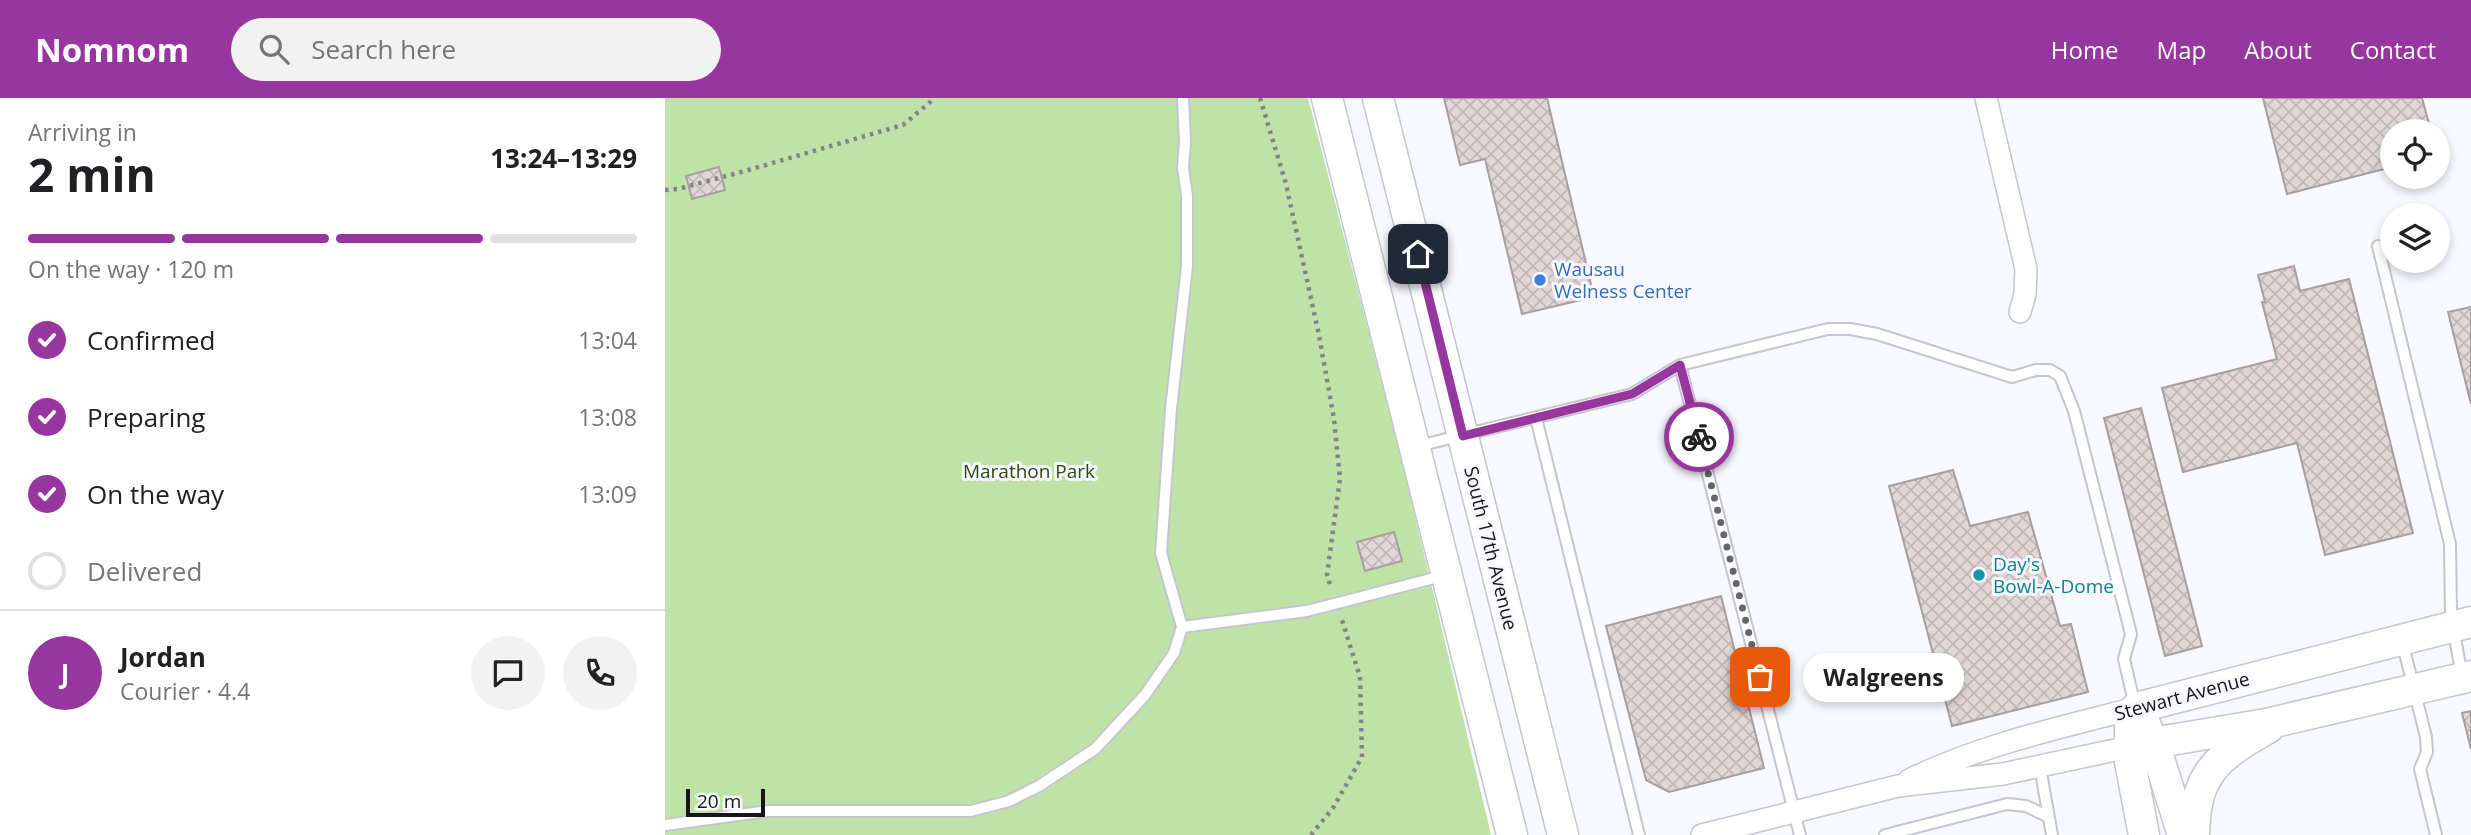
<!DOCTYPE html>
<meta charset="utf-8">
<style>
body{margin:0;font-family:"Open Sans",sans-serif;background:#f2f2f2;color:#202124;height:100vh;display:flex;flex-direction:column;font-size:26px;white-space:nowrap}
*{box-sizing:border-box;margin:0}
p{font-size:23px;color:#757577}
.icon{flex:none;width:38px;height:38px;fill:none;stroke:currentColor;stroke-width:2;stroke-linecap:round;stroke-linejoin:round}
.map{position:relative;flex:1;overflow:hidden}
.details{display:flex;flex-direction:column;background:#fff;width:665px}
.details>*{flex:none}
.buttons{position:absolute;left:1715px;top:21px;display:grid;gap:14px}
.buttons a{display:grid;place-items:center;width:70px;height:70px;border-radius:50%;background:#fff;box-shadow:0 4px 10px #0003;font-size:35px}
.scale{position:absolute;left:21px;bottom:18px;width:79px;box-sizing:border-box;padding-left:7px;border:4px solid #161619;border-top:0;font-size:19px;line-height:24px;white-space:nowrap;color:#161619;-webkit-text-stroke:5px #f8f8ff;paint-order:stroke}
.pin{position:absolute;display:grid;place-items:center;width:60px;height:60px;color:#fff;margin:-30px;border-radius:14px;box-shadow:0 4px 10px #0006}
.courier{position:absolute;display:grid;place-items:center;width:70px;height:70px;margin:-35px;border:5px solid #97369e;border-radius:50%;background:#fff;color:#222;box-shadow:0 2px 9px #0007}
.bubble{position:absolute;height:49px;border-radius:24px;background:#fff;box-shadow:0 4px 10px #0003;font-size:23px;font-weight:700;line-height:49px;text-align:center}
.head em{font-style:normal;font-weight:700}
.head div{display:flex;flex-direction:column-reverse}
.head{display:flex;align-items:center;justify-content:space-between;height:119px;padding:0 28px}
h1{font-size:46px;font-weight:700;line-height:52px}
.bar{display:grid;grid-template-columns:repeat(4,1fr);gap:10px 7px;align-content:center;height:84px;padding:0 28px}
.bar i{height:9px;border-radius:5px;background:#e0e0e0}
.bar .on{background:#97369e}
.bar p{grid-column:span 4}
.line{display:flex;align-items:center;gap:18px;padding:0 28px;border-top:2px solid #e0e0e0}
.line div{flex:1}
.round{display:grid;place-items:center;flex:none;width:74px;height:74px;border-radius:37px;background:#f2f2f2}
ol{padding:0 28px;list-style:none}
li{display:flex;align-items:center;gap:21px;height:77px}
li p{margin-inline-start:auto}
li .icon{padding:7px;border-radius:50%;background:#97369e;color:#fff;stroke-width:4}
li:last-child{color:#757577}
li i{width:38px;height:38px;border:4px solid #e0e0e0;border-radius:50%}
header{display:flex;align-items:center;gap:42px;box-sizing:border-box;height:98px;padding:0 35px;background:#97369e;color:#fff}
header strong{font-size:33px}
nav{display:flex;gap:38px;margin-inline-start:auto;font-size:24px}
.search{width:490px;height:63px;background:#f2f2f2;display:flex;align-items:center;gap:18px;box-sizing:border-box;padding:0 24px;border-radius:38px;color:#757577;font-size:26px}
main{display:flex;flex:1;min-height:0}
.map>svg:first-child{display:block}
.green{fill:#bfe3a7}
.building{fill:url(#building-cross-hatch);stroke:#a89e9d;stroke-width:2}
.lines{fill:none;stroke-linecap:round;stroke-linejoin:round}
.lane-casing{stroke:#c5c5cd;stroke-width:14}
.street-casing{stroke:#c5c5cd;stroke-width:24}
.secondary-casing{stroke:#c5c5cd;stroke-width:33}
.path{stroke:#838388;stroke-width:4.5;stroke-dasharray:3.5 5;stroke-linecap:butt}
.lane{stroke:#fff;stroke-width:10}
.street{stroke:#fff;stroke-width:21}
.secondary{stroke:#fff;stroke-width:30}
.done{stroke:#65656a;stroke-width:7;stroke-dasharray:0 12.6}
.route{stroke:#97369e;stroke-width:9}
.shop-dot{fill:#3f7fe0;stroke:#f8f8ff;stroke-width:2.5}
.culture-dot{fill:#0f9aa8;stroke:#f8f8ff;stroke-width:2.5}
.labels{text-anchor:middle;stroke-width:6;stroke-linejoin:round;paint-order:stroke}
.shop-label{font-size:19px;fill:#366cbe;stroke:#f8f8ff;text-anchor:start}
.park-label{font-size:19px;fill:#2c4912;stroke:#f8f8ff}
.street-label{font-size:19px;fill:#161619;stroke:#f8f8ff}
.culture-label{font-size:19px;fill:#0d838f;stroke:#f8f8ff;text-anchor:start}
</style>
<header>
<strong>Nomnom</strong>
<div class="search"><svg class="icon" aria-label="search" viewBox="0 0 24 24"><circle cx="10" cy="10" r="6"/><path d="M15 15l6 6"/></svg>Search here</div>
<nav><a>Home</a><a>Map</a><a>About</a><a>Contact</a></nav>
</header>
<main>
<section class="details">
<div class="head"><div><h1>2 min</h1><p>Arriving in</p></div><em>13:24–13:29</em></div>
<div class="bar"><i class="on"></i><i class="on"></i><i class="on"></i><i></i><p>On the way · 120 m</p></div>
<ol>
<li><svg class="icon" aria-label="check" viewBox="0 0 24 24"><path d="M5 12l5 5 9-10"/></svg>Confirmed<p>13:04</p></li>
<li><svg class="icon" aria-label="check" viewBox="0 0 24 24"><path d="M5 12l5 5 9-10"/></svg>Preparing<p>13:08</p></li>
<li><svg class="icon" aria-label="check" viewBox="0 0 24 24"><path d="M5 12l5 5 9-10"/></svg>On the way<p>13:09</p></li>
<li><i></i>Delivered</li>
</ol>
<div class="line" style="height:126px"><b class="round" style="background:#97369e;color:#fff">J</b><div><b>Jordan</b><p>Courier · 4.4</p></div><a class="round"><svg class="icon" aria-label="chat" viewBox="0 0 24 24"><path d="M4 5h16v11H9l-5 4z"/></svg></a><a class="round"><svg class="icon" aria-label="phone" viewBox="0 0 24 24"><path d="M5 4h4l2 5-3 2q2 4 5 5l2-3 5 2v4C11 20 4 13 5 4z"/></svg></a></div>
</section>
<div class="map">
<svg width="1806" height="737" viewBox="0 0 1806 737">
<defs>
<pattern id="building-cross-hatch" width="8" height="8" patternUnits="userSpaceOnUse" patternTransform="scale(1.75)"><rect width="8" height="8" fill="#e1d7d6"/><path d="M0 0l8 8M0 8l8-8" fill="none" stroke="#c0b8b7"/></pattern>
</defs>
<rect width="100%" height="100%" fill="#f8f8ff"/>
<path class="green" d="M0 0H643L733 347 826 737H0Z"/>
<path class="building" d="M779 0H882L929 199 857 216 820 61 795 67Z
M1598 0H1757L1766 33H1727V69L1622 96Z
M54 69 60 92 27 101 21 78Z
M1629 168 1635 193 1684 181 1748 435 1660 457 1632 345 1518 374 1497 290 1612 261 1597 204H1600L1593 177Z
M1806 209V306L1783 214Z
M1476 310 1537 548 1500 558 1439 320Z
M1288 372 1305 428 1363 414 1395 528 1406 526 1423 594 1287 628 1224 388Z
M729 434 737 463 700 473 692 444Z
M1056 498 1099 670 1004 694 981 682 941 528Z
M1806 613V651L1797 615Z"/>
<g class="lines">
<defs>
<path id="lane" d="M1713 148 1785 446 1786 518 1797 578
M1015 267 1135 737
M871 320 974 737
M753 348 967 296 1015 267 1163 231H1185L1212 236 1347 279 1371 272H1385L1395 278 1409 313 1466 536 1459 561 1470 608
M517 529 496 455 506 311 522 168V98L518 69 520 44 518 0
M1737 543 1761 639 1762 654 1755 671 1771 737
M1375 669 1387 737
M0 727 103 713H306L344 703 374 688 430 651 480 597 509 555 517 529 642 513 781 477
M1220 737 1342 706 1361 708 1382 718"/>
<path id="street" d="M1321 0 1361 171 1360 196 1355 214
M1244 682C1316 647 1393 630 1471 610
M1037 737 1233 688 1338 676 1464 649"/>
<path id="secondary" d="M662 0 847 737
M713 0 898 737
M1471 610 1806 524
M1481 628 1491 651 1518 737
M1465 630V664L1479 737
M1464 649 1601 626 1806 578
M1529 737C1530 675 1552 659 1603 630"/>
</defs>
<use href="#lane" class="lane-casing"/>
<use href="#street" class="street-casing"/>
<use href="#secondary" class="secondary-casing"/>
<path class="path" d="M595 0 621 86 654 237 669 321 675 381 662 477 666 490
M0 92 13 91 80 73 238 27 270 0
M646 737 668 710 697 659 695 579 677 522"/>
<use href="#lane" class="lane"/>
<use href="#street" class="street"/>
<use href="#secondary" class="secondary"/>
</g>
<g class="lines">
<path class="done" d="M1034 339 1095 579"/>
<path class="route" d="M753 156 798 338 967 296 1015 267 1034 339"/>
</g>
<circle class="shop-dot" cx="875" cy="182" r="7"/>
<circle class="culture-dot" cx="1314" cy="477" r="7"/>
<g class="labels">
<g class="shop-label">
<text x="889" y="178">Wausau<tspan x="889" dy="22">Welness Center</tspan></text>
</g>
<g class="park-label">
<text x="364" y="380">Marathon Park</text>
</g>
<g class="street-label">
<text transform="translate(826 450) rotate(76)" y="7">South 17th Avenue</text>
<text transform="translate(1517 598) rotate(-15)" y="7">Stewart Avenue</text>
</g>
<g class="culture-label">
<text x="1328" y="473">Day's<tspan x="1328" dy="22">Bowl-A-Dome</tspan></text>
</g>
</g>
</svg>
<div class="buttons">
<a><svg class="icon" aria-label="locate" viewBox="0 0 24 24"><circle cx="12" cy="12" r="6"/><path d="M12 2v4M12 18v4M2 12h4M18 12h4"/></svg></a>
<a><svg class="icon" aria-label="layers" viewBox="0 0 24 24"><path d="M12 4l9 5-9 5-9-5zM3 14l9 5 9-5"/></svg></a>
</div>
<div class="scale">20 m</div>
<div class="pin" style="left:1095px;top:579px;background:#ea580c"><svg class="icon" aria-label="bag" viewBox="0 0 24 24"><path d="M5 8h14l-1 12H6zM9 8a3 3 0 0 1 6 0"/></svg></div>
<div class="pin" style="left:753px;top:156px;background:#1f2937"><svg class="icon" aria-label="home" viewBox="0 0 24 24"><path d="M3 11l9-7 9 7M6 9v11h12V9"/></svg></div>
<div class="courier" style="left:1034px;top:339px"><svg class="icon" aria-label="bike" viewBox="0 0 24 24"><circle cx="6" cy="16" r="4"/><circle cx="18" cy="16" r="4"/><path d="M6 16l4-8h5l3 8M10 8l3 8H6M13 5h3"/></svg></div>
<div class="bubble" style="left:1138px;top:555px;width:161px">Walgreens</div>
</div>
</main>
